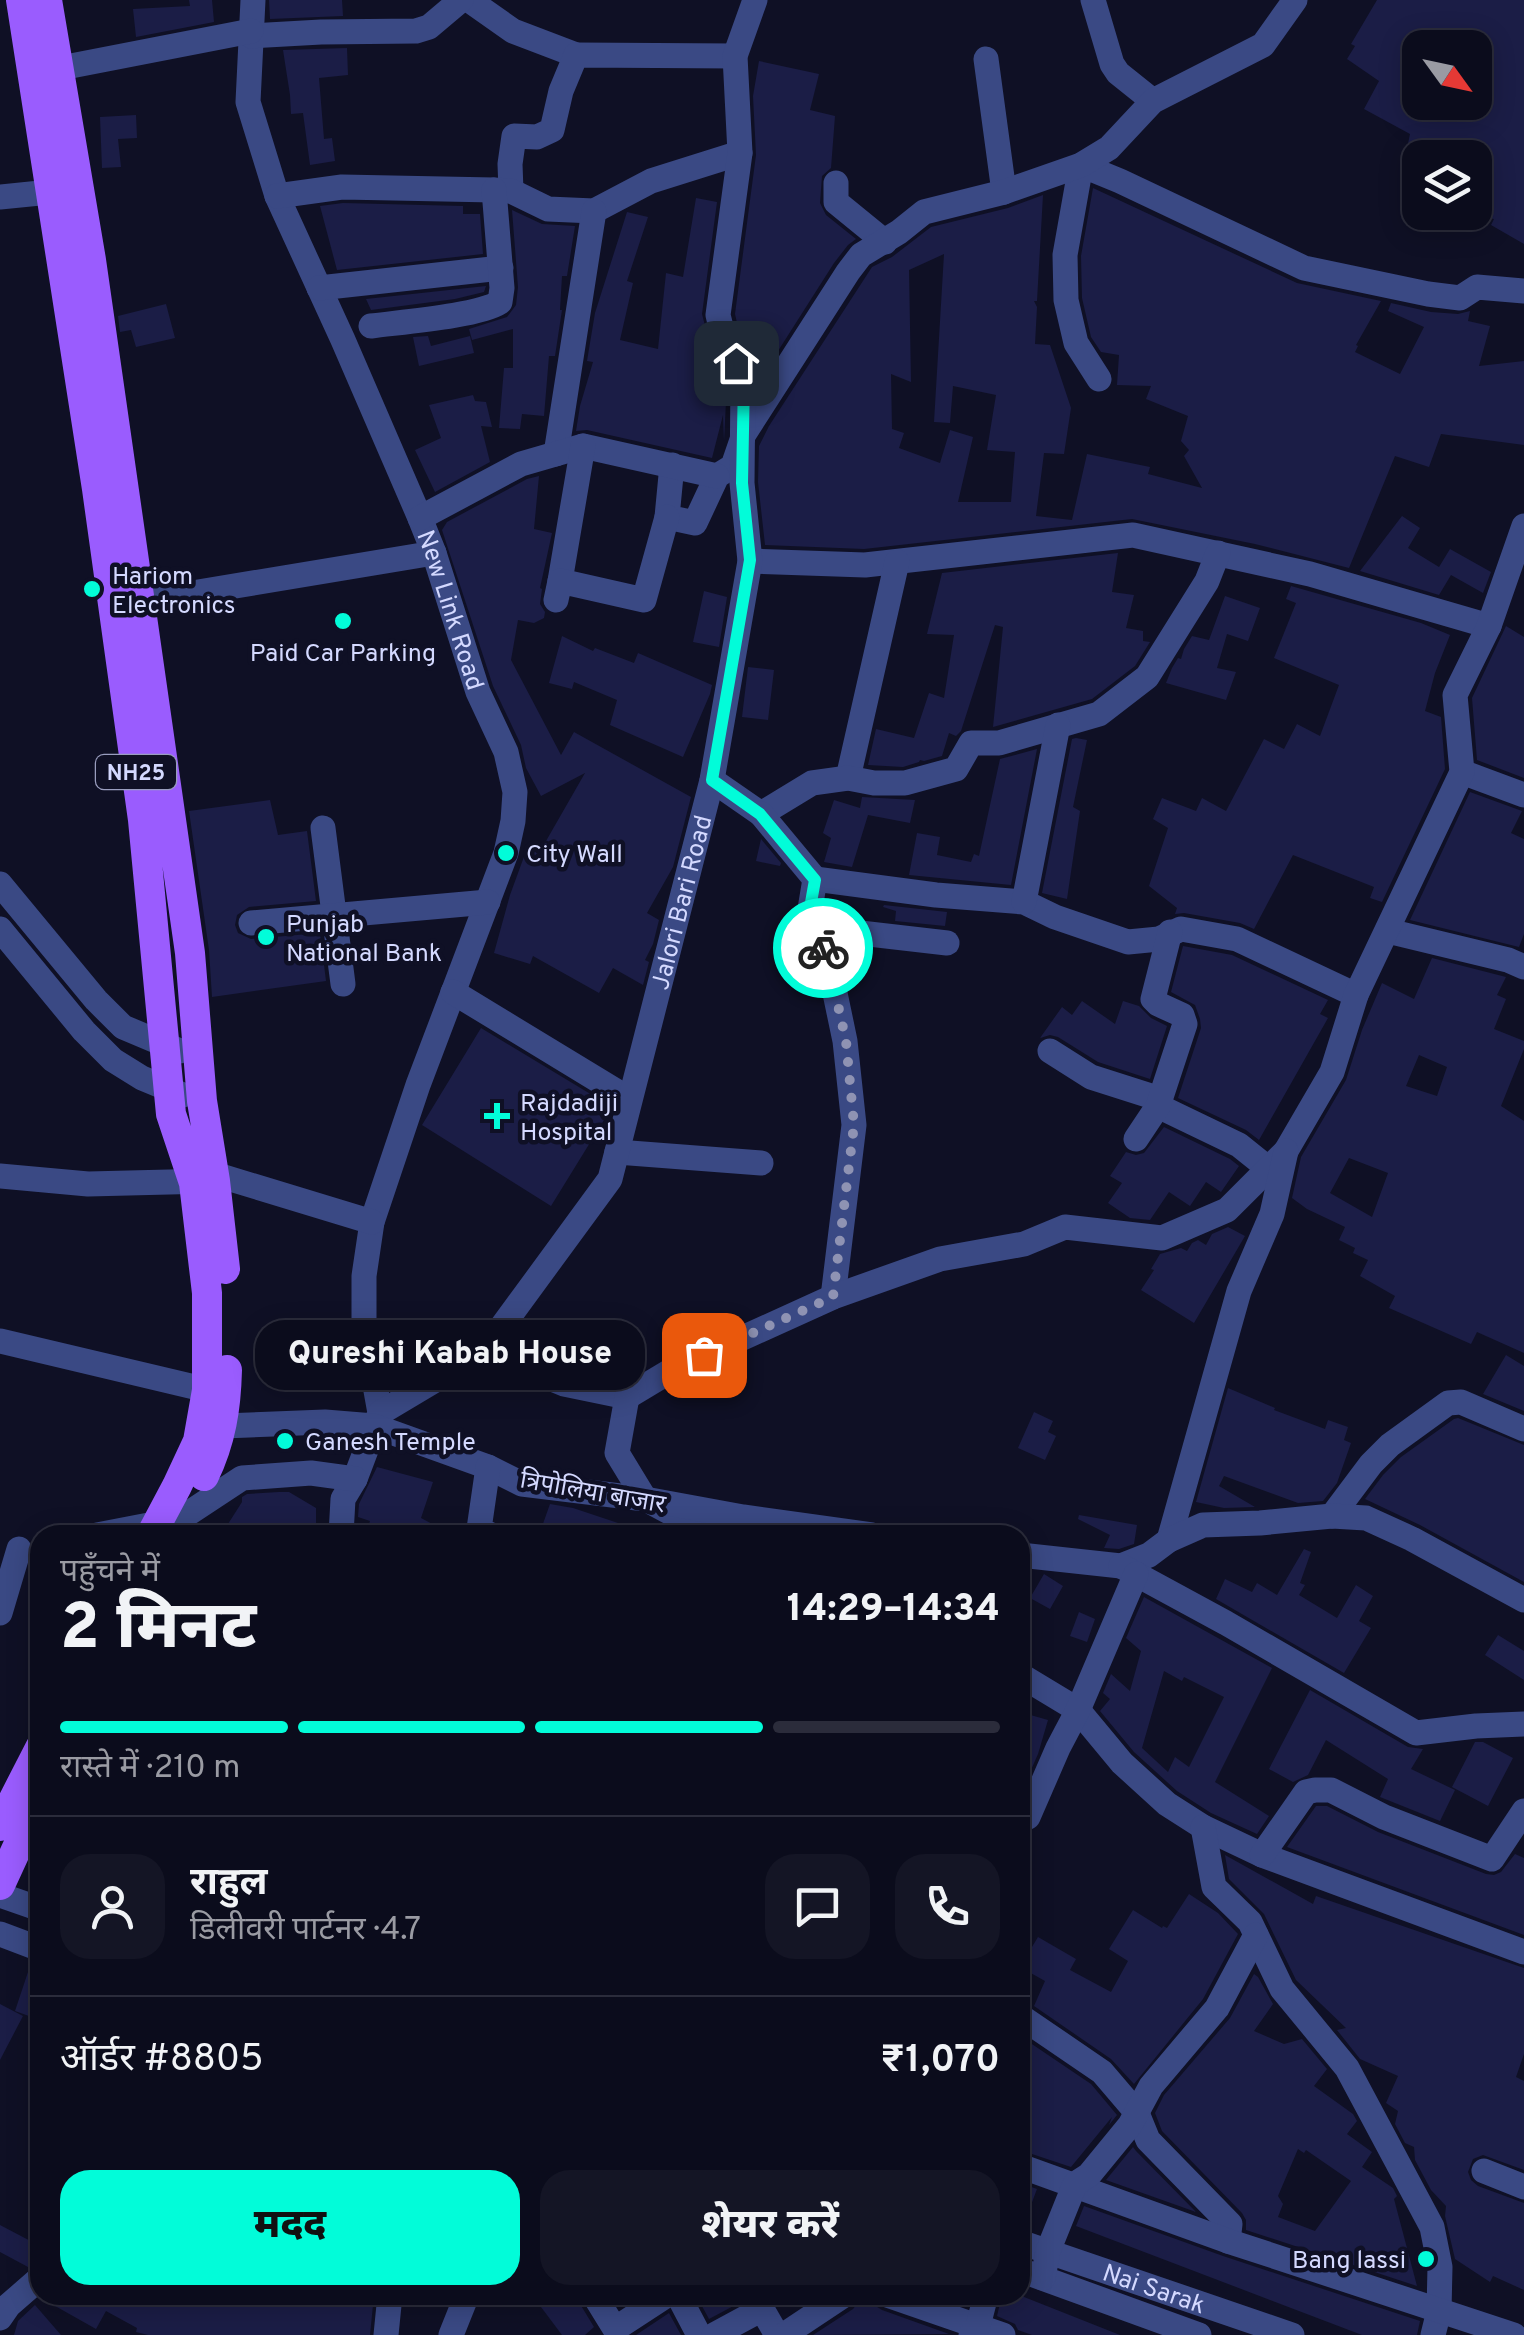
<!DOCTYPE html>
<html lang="hi">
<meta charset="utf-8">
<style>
body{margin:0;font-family:Overpass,"Noto Sans Devanagari",sans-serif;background:#141525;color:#f1f3f6;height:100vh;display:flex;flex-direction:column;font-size:38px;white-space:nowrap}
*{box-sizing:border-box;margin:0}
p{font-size:32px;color:#9a9ba3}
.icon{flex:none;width:55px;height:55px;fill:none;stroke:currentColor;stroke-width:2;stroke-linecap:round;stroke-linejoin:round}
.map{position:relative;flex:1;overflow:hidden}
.details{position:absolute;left:30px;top:1525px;width:1000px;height:780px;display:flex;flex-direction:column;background:#0b0c1c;border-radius:30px;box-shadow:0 5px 25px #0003,0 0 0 2px #2b2c3b}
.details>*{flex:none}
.needle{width:65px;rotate:123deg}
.buttons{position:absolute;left:1402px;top:30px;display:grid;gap:20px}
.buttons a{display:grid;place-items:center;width:90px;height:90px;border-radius:20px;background:#0b0c1c;box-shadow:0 5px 25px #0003,0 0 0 2px #2b2c3b;font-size:50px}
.pin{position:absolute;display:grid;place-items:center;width:85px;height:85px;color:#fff;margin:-42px;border-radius:20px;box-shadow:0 5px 15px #0006}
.courier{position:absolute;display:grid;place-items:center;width:100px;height:100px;margin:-50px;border:8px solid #02fcd9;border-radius:50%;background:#fff;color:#222;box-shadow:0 2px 12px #0007}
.bubble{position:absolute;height:70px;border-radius:30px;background:#0b0c1c;box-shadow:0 5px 25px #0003,0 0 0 2px #2b2c3b;font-size:32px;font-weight:800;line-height:70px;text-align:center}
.summary em{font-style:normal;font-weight:800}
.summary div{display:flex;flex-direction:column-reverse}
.summary{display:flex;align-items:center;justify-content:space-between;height:170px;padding:0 30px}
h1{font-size:65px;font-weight:800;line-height:75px}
.bar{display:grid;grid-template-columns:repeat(4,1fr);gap:15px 10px;align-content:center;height:120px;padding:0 30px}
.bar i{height:12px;border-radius:8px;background:#2b2c3b}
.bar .selected{background:#02fcd9}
.bar p{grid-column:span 4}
.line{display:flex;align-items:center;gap:25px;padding:0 30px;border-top:2px solid #2b2c3b}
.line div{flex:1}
.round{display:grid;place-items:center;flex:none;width:105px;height:105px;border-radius:30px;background:#141525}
.button{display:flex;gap:20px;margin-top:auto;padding:20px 30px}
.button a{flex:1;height:115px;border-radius:30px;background:#02fcd9;color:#111;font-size:40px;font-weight:800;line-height:115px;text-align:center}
.button a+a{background:#141525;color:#f1f3f6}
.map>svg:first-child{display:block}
.building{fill:#1b1d46;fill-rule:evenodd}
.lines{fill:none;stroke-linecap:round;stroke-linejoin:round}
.minor{stroke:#3a4984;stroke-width:25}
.major{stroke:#9a5cfe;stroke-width:30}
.done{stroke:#8f93b3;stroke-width:10;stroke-dasharray:0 18}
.route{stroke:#02fcd9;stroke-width:12}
.poi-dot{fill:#02fcd9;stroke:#0f1025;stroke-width:4}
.labels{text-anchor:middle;stroke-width:9;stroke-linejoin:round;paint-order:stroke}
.shield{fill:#0f1025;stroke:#999dbe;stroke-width:2.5}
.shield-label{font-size:22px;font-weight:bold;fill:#d4d9ff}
.poi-label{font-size:25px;fill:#d4d9ff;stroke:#0f1025;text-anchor:start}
.street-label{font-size:25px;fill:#d4d9ff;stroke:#0f1025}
</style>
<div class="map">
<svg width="1524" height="2335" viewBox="0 0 1524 2335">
<rect width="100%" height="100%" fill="#0f1025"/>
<path class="building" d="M189 0H212L214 22 136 37 133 9 190 6Z
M269 0H342L343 16 270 19Z
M1377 0H1524V244L1491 225 1494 219 1475 215V158H1405L1410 134 1364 109 1379 81 1347 59 1355 46 1351 44ZM1420 48H1475V102H1468V107L1451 102H1420Z
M347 48 348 75 319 78 324 139 332 138 335 161 310 165 303 113 291 114 290 95 283 50Z
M759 61 819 74 810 110 835 116 831 168 822 176 820 203 826 215 856 239 848 245 834 263 778 351 741 340 735 314 756 155 753 96Z
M136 115 137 138 118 139 121 167 102 168 100 117Z
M1093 188 1297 283 1381 301 1356 345 1358 346 1355 352 1400 374 1424 327 1388 311 1391 303 1431 312 1458 314 1470 311 1468 321 1490 326 1479 366 1524 361V445L1441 434 1429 467 1395 456 1349 568 1255 544 1132 519 864 549 765 545 758 482 759 446 769 426 872 267 892 257 931 227 1008 208 1043 195 1037 301H1034L1037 307 1035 344 1050 345 1071 408 1064 454 1044 453 1036 516 1072 520 1087 454 1150 467 1148 474 1202 488 1184 456 1189 450 1181 441 1188 416 1146 399 1151 386 1117 385 1119 355 1101 352 1091 337 1082 298 1081 256ZM944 254 934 422 950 423 953 386 996 395 987 450 1015 452 1011 502H958L973 437 950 430 940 463 899 448 904 433 892 429 891 374 911 382 909 270Z
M696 198 717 202 702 314 714 361 712 374 724 376 727 382 724 441 723 415 712 458 587 430 576 431 580 406 593 362 587 361 595 313 627 212 648 217 627 281 633 283 620 340 658 349 666 273 683 277Z
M343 203 463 206V214H480L483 254 337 270 320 206Z
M512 210 542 224 575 226 567 276H562L560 310H562L555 356H549L544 416 522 414 520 429 499 428 504 368H513V329L472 340 469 329 507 317 516 305 518 287Z
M486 286 484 292 455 299 371 310 366 299Z
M166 304 175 338 136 347 131 330 120 332 118 316Z
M428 336 431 346 470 336 474 353 419 366 413 337Z
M473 395 475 401 486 402 492 427 481 426 490 462 435 492 415 450 441 438 429 405Z
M539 476 534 529 552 533 540 588 542 589 540 604 545 612 544 618 534 623 518 620 511 660 561 755 574 732 691 797 673 867 647 913 659 920 653 944 645 960 649 962 643 985 613 968 599 993 533 956 530 964 494 953 510 895 529 843 542 848 585 773 541 796 526 768 521 745 493 686 442 530 447 522 527 479Z
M1402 516 1420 528 1408 548 1439 567 1450 549 1491 572 1483 593 1451 575 1439 595 1360 571Z
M1118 553 1112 592 1134 595 1126 628 1143 631V641L1150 642 1135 666 1092 699 993 727 1003 627 995 625 961 731 956 736 949 733 942 756 924 761 920 760 919 762 903 767 868 765 876 729 914 738 929 693 944 698 954 635 927 634 942 573Z
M1291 586 1421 623 1450 635 1435 673 1425 711 1441 717 1445 769 1382 902 1370 898 1374 887 1293 855 1254 929 1240 923 1184 913 1175 914 1177 908 1149 886 1168 828 1153 819 1162 798 1196 811 1202 798 1226 811 1264 739 1284 749 1297 724 1320 736 1339 685 1274 658 1296 603 1286 599Z
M704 591 727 597 719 647 693 642Z
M1225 596 1260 608 1248 641 1227 634 1217 668 1236 672 1226 700 1166 683 1172 668 1178 658 1181 659 1184 649 1192 636 1209 640Z
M1506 626 1524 637V778L1477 760 1472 698Z
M562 636 593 651 595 648 634 663 638 653 712 685 710 694 683 757 610 725 617 700 574 682 572 689 549 683Z
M748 667 774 670 768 720 742 717Z
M1076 738 1087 740 1073 807 1080 811 1067 899 1042 893 1072 739Z
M1037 749 1011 885 909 875 917 833 940 837 937 855 971 862 974 854 979 856 1000 759Z
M1470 792 1522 811 1511 833 1524 839V934L1519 947 1410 920Z
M862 797 915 800 910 823 868 815 852 867 824 862 831 838 823 833 834 800 860 808Z
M270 800 278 835 307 831 316 901 249 907 237 915 235 925 238 933 251 939 320 933 326 981 212 997 209 950 189 811Z
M761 839 781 863 780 866 756 861Z
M829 902 847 904 846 915 829 913Z
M884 905 947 912 945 926 895 921 896 911 883 907Z
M1183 946 1232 955 1328 1000 1320 1014 1328 1018 1259 1140 1246 1130 1178 1098 1201 1028 1200 1019 1195 1005 1171 992Z
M1432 958 1506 977 1497 995 1506 999 1494 1029 1524 1041V1049L1501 1106 1524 1121V1353L1477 1332 1471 1344 1389 1308 1395 1296 1360 1276 1368 1260 1353 1253 1355 1248 1339 1240 1345 1227 1307 1209 1292 1198 1301 1157 1346 1080 1362 1030 1382 983 1414 999ZM1419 1055 1447 1067 1437 1096 1406 1086ZM1349 1158 1388 1173 1372 1217 1330 1193Z
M1082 1001 1115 1024 1123 1001 1139 1006 1151 1018 1167 1026 1150 1079 1098 1062 1058 1037 1050 1035 1040 1038 1062 1007 1072 1015Z
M481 1028 612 1107 551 1206 422 1125Z
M1164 1127 1230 1159 1239 1166 1221 1192 1206 1182 1190 1206 1169 1192 1150 1220 1130 1218 1108 1203 1122 1183 1110 1176 1126 1152 1136 1155 1144 1153Z
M1228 1227 1245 1236 1194 1323 1141 1290 1154 1270 1151 1269 1160 1254 1181 1248 1187 1251 1192 1243 1198 1240 1206 1245 1212 1234Z
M1506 1355 1524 1366V1411L1483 1394Z
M1228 1388 1275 1408 1274 1410 1325 1429 1328 1420 1348 1427 1344 1440 1351 1443 1337 1483 1323 1501 1298 1503 1224 1476 1219 1486 1255 1507 1224 1508 1196 1502Z
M1034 1412 1053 1421 1048 1432 1056 1436 1045 1460 1018 1448Z
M1458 1418 1524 1445V1582L1420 1525 1365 1499 1383 1475 1401 1457 1454 1419Z
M377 1467 433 1482 421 1518 453 1535H365L370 1521 358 1517 359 1504Z
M279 1492H289L316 1508V1535H221L242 1502V1497L247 1494Z
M550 1504 573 1508 645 1532 644 1535H539Z
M1079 1515 1137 1525 1134 1544 1119 1549 1104 1548 1110 1535 1078 1519Z
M1304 1549 1311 1552 1300 1583 1305 1585 1299 1595 1337 1618 1356 1585 1373 1596 1359 1621 1371 1628 1344 1673 1216 1599 1225 1579 1252 1592 1257 1583 1277 1595Z
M1044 1574 1063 1586 1050 1609 1030 1598Z
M1144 1597 1272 1668 1215 1782 1269 1816 1257 1834 1211 1813 1177 1791 1134 1752 1100 1711 1110 1699 1103 1693 1111 1674 1130 1691 1141 1651 1126 1638ZM1164 1671 1182 1681 1184 1677 1224 1697 1189 1767 1175 1757 1168 1772 1142 1748Z
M1079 1612 1095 1619 1087 1642 1070 1636Z
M1498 1635 1524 1651V1680L1485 1655Z
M1310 1690 1408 1747 1423 1749 1411 1769 1455 1790 1440 1821 1380 1797 1388 1779 1326 1740 1308 1775 1293 1782 1269 1769Z
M1020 1712 1048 1720 1038 1754 1020 1795Z
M1475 1742H1483L1513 1758 1488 1806 1452 1787Z
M1316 1806H1327L1378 1832 1486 1874 1494 1875 1501 1872 1515 1854 1524 1858V1935L1287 1847Z
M1225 1855 1313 1904 1316 1896 1524 1968V2054L1516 2077 1524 2081V2170L1483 2155 1473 2159 1468 2172 1471 2180 1478 2186 1524 2203V2290L1493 2276 1490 2282 1455 2259 1445 2216 1446 2206 1431 2190 1415 2160 1414 2147 1405 2143 1395 2124 1398 2111 1386 2103 1398 2076 1360 2059 1337 2030 1346 2028 1296 1980 1264 1914 1229 1879Z
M1189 1894 1218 1913 1238 1934 1203 1999 1134 2084 1111 2059 1034 2006 1045 1981 1020 1967 1038 1937 1076 1959 1070 1970 1111 1992 1128 1961 1109 1949 1133 1910 1162 1928 1163 1926 1167 1928Z
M31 1963 40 1965V2020L15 2011Z
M1254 1974 1258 1977 1273 2004 1254 2031 1284 2044 1302 2039 1327 2069 1314 2086 1353 2114 1357 2121 1347 2134 1372 2152 1362 2167 1393 2188 1397 2196 1394 2199 1417 2286 1246 2230V2220L1242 2213 1162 2131 1155 2113 1164 2095 1230 2018ZM1298 2149 1304 2153 1306 2150 1351 2181 1315 2231 1278 2217 1283 2204 1278 2196Z
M0 2004 23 2016 0 2060Z
M1020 2036 1091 2084 1117 2115 1109 2125 1112 2117 1071 2167 1020 2150V2099L1028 2090 1020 2083Z
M1133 2147 1136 2151 1196 2212 1106 2180Z
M1020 2183 1037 2189 1023 2226H1020Z
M1084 2206 1223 2256 1420 2321 1417 2335H1362L1076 2226Z
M0 2225 40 2246V2262L28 2267 0 2252Z
M45 2295H374L370 2335H148L136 2332 137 2328 106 2311 96 2329 41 2298Z
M532 2295H578L580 2304 594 2327 585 2335H562Z
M696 2295H754L709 2319Z
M860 2295H871L874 2305 882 2310 949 2334 813 2335 853 2309 858 2303Z
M1002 2295H1019L1120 2335H1032L1018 2330 1015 2324 997 2316Z
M35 2305 61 2335H14L18 2321Z
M669 2313 681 2335H636Z"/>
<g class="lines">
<g class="minor">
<path id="s1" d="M253 0 248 102 277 196 343 340 420 518 434 553 478 692 506 752 515 792 513 821 506 853 418 1085 372 1222 364 1276V1324L380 1413 355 1479 343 1499 341 1535"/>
<path d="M469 0 513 31 576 55"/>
<path d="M1093 0 1112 64 1118 73 1153 101"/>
<path d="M251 36 321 32 416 31 429 27 461 0"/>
<path d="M986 59 1004 192"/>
<path d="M40 72 251 31"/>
<path d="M836 183V202L885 242"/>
<path d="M511 191 510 164 514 136 537 137 552 130 561 91 576 55 735 56"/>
<path d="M277 196 342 187 494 190 511 191 548 209 594 211 651 181 740 153"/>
<path d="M0 197 50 192"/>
<path d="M319 288 501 268"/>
<path d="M371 326C400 322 479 316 500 302L502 288 494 190"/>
<path d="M1099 379 1076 343 1066 300 1065 255 1081 165 1120 181 1304 268 1428 294 1460 298 1477 287 1524 291"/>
<path d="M556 454 594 211"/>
<path d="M672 465 667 517 695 523 717 476 733 466 744 434 848 272 861 255 899 232 924 212 1004 192 1081 165 1109 148 1153 101 1263 45 1295 0"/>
<path d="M420 518 521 464 583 446 717 476"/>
<path d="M750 561 865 565 1133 535 1310 574 1489 626"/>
<path d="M560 581 583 446"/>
<path d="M556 600 560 581 644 600 667 517"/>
<path d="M138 602 434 553"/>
<path d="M1462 772 1524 795"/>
<path d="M848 778 897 562"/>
<path d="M712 780 761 814 812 783 848 778 874 783H905L956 769 971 743H999L1099 714 1147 677 1207 581 1218 553"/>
<path d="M761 814 815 879 810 909 831 974 845 1041 854 1125 833 1297"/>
<path d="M323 828 343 984"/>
<path d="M815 879 936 895 1024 902 1055 917 1128 942 1159 939 1181 929 1237 939 1356 995"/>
<path d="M0 884 96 1000 123 1027 180 1051"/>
<path d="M1024 902 1058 725"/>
<path d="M251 923 488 902"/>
<path d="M817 928 947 943"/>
<path d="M0 929 84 1031 113 1060 142 1078 183 1095"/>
<path d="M1388 931 1508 960 1524 967"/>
<path d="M453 992 629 1099"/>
<path d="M1050 1051 1091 1077 1160 1099"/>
<path d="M1158 1106 1239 1145 1269 1169"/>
<path d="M1136 1139 1158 1106 1185 1024 1182 1015 1158 1004 1153 999 1170 932"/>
<path d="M617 1152 761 1163"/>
<path d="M214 1174 372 1222"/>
<path d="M0 1176 88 1184 210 1181"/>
<path d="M0 1341 224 1394"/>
<path d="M484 1351 564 1384 627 1397 672 1370 833 1297 940 1259 1024 1244 1065 1227 1162 1238 1227 1210 1286 1151 1332 1072 1356 995 1462 772 1455 695 1489 626 1524 526"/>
<path d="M627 1397 617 1453 645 1499 712 1535"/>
<path id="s2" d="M380 1413 484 1351 610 1179 712 780 750 561 742 483 743 379 736 363 727 351 718 315 740 153 735 56 755 0"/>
<path d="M203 1422 223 1426 325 1422 374 1426 488 1467 522 1484 645 1499 743 1517 872 1535"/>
<path d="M488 1467 479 1529 491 1535"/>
<path d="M1332 1516 1371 1464 1390 1445 1448 1403 1461 1402 1524 1429"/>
<path d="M97 1535 180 1519 242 1478 311 1473 355 1479"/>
<path d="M1169 1540 1239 1291 1272 1214 1286 1151"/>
<path d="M1020 1555 1121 1566 1149 1555 1169 1540 1203 1525 1260 1523 1332 1516 1366 1518 1412 1539 1524 1600"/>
<path d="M1121 1566 1226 1623 1416 1733 1476 1726 1524 1724"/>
<path d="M0 1613 19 1549"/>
<path d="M1020 1675 1078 1710 1122 1763 1167 1804 1203 1827 1262 1855 1524 1952"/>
<path d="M1028 1817 1058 1748 1078 1710 1136 1574"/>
<path d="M1203 1827 1214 1887 1250 1922 1282 1989 1347 2068 1432 2227 1440 2267 1439 2311 1433 2335"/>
<path d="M1262 1855 1306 1792 1315 1790H1331L1384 1817 1492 1859 1524 1811"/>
<path d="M0 1895 40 1909"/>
<path d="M0 1934 40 1949"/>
<path d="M1020 2016 1102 2072 1137 2113 1148 2140 1230 2224 1228 2241"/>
<path d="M1020 2166 1228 2241 1514 2335"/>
<path d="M1484 2171 1524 2187"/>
<path id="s3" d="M1020 2242 1292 2335"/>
<path d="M1020 2270 1199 2335"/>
<path d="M1043 2278 1048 2251 1075 2184 1089 2175 1130 2125 1151 2086 1217 2008 1256 1935"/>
<path d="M594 2295 615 2329 667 2295"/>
<path d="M678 2295 699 2335"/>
<path d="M887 2295 1003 2335"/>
<path d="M0 2318 9 2305 40 2278"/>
<path d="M386 2335 390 2295"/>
<path d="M451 2335 467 2295"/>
<path d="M714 2335 762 2309 777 2335"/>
<path d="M784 2335 844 2295"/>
<path d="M971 2335 978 2326 986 2295"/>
</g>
<path class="major" d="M21 0 97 489 143 820 171 1114 194 1183 207 1293V1390L198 1441 177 1486 151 1535
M47 0 91 260 190 953 202 1101 215 1181 225 1269
M204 1476C221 1441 226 1408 227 1370
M0 1826 40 1748
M0 1885 40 1798"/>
</g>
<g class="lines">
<path class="done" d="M704 1355 833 1297 854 1125 846 1041 831 974 823 948"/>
<path class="route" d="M736 363 744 379 742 483 750 560 712 780 760 814 815 880 810 908 823 948"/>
</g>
<g class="poi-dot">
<circle cx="92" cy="589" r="10"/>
<circle cx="343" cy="621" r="10"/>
<circle cx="506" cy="853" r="10"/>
<circle cx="266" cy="937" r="10"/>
<path d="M492 1101h10v10h10v10h-10v10h-10v-10h-10v-10h10z"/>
<circle cx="285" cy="1441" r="10"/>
<circle cx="1426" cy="2259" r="10"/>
</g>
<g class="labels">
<rect class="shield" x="96" y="755" width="80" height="34" rx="8"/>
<g class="shield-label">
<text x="136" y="780">NH25</text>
</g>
<g class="poi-label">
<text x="112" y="584">Hariom<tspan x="112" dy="29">Electronics</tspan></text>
<text x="343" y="661" text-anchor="middle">Paid Car Parking</text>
<text x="526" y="862">City Wall</text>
<text x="286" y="932">Punjab<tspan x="286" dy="29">National Bank</tspan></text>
<text x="520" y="1111">Rajdadiji<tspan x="520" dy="29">Hospital</tspan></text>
<text x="305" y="1450">Ganesh Temple</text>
<text x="1406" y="2268" text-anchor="end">Bang lassi</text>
</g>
<g class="street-label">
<text dy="9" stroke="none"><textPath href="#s1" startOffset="650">New Link Road</textPath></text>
<text dy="9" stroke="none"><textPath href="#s2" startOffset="620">Jalori Bari Road</textPath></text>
<text transform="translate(593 1491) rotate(10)" y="9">त्रिपोलिया बाजार</text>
<text dy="9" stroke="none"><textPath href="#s3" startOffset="142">Nai Sarak</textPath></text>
</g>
</g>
</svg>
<div class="buttons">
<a><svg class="needle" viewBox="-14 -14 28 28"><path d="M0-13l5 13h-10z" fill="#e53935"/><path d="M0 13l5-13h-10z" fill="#9a9ba3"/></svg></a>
<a><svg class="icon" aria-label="layers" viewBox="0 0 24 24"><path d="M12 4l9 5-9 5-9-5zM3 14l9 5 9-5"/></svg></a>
</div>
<div class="pin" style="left:704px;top:1355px;background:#ea580c"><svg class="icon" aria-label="bag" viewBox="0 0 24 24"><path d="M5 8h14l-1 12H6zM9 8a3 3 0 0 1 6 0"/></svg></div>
<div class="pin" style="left:736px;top:363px;background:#1f2937"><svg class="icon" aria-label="home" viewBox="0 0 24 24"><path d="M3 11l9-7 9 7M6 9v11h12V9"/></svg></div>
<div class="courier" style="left:823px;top:948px"><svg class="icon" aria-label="bike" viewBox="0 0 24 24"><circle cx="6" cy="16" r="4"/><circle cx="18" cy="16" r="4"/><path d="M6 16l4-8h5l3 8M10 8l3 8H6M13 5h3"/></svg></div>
<div class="bubble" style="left:255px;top:1320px;width:390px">Qureshi Kabab House</div>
<section class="details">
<div class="summary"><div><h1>2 मिनट</h1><p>पहुँचने में</p></div><em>14:29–14:34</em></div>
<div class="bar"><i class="selected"></i><i class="selected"></i><i class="selected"></i><i></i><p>रास्ते में · 210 m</p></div>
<div class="line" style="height:180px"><a class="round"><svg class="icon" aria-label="person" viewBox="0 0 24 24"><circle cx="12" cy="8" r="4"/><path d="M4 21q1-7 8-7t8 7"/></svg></a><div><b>राहुल</b><p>डिलीवरी पार्टनर · 4.7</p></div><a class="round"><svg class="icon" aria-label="chat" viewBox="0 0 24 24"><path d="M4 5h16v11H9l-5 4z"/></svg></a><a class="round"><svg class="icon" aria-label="phone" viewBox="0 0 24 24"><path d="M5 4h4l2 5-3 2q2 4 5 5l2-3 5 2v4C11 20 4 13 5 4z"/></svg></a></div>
<div class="line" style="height:130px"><div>ऑर्डर #8805</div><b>₹1,070</b></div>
<div class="button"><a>मदद</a><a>शेयर करें</a></div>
</section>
</div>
